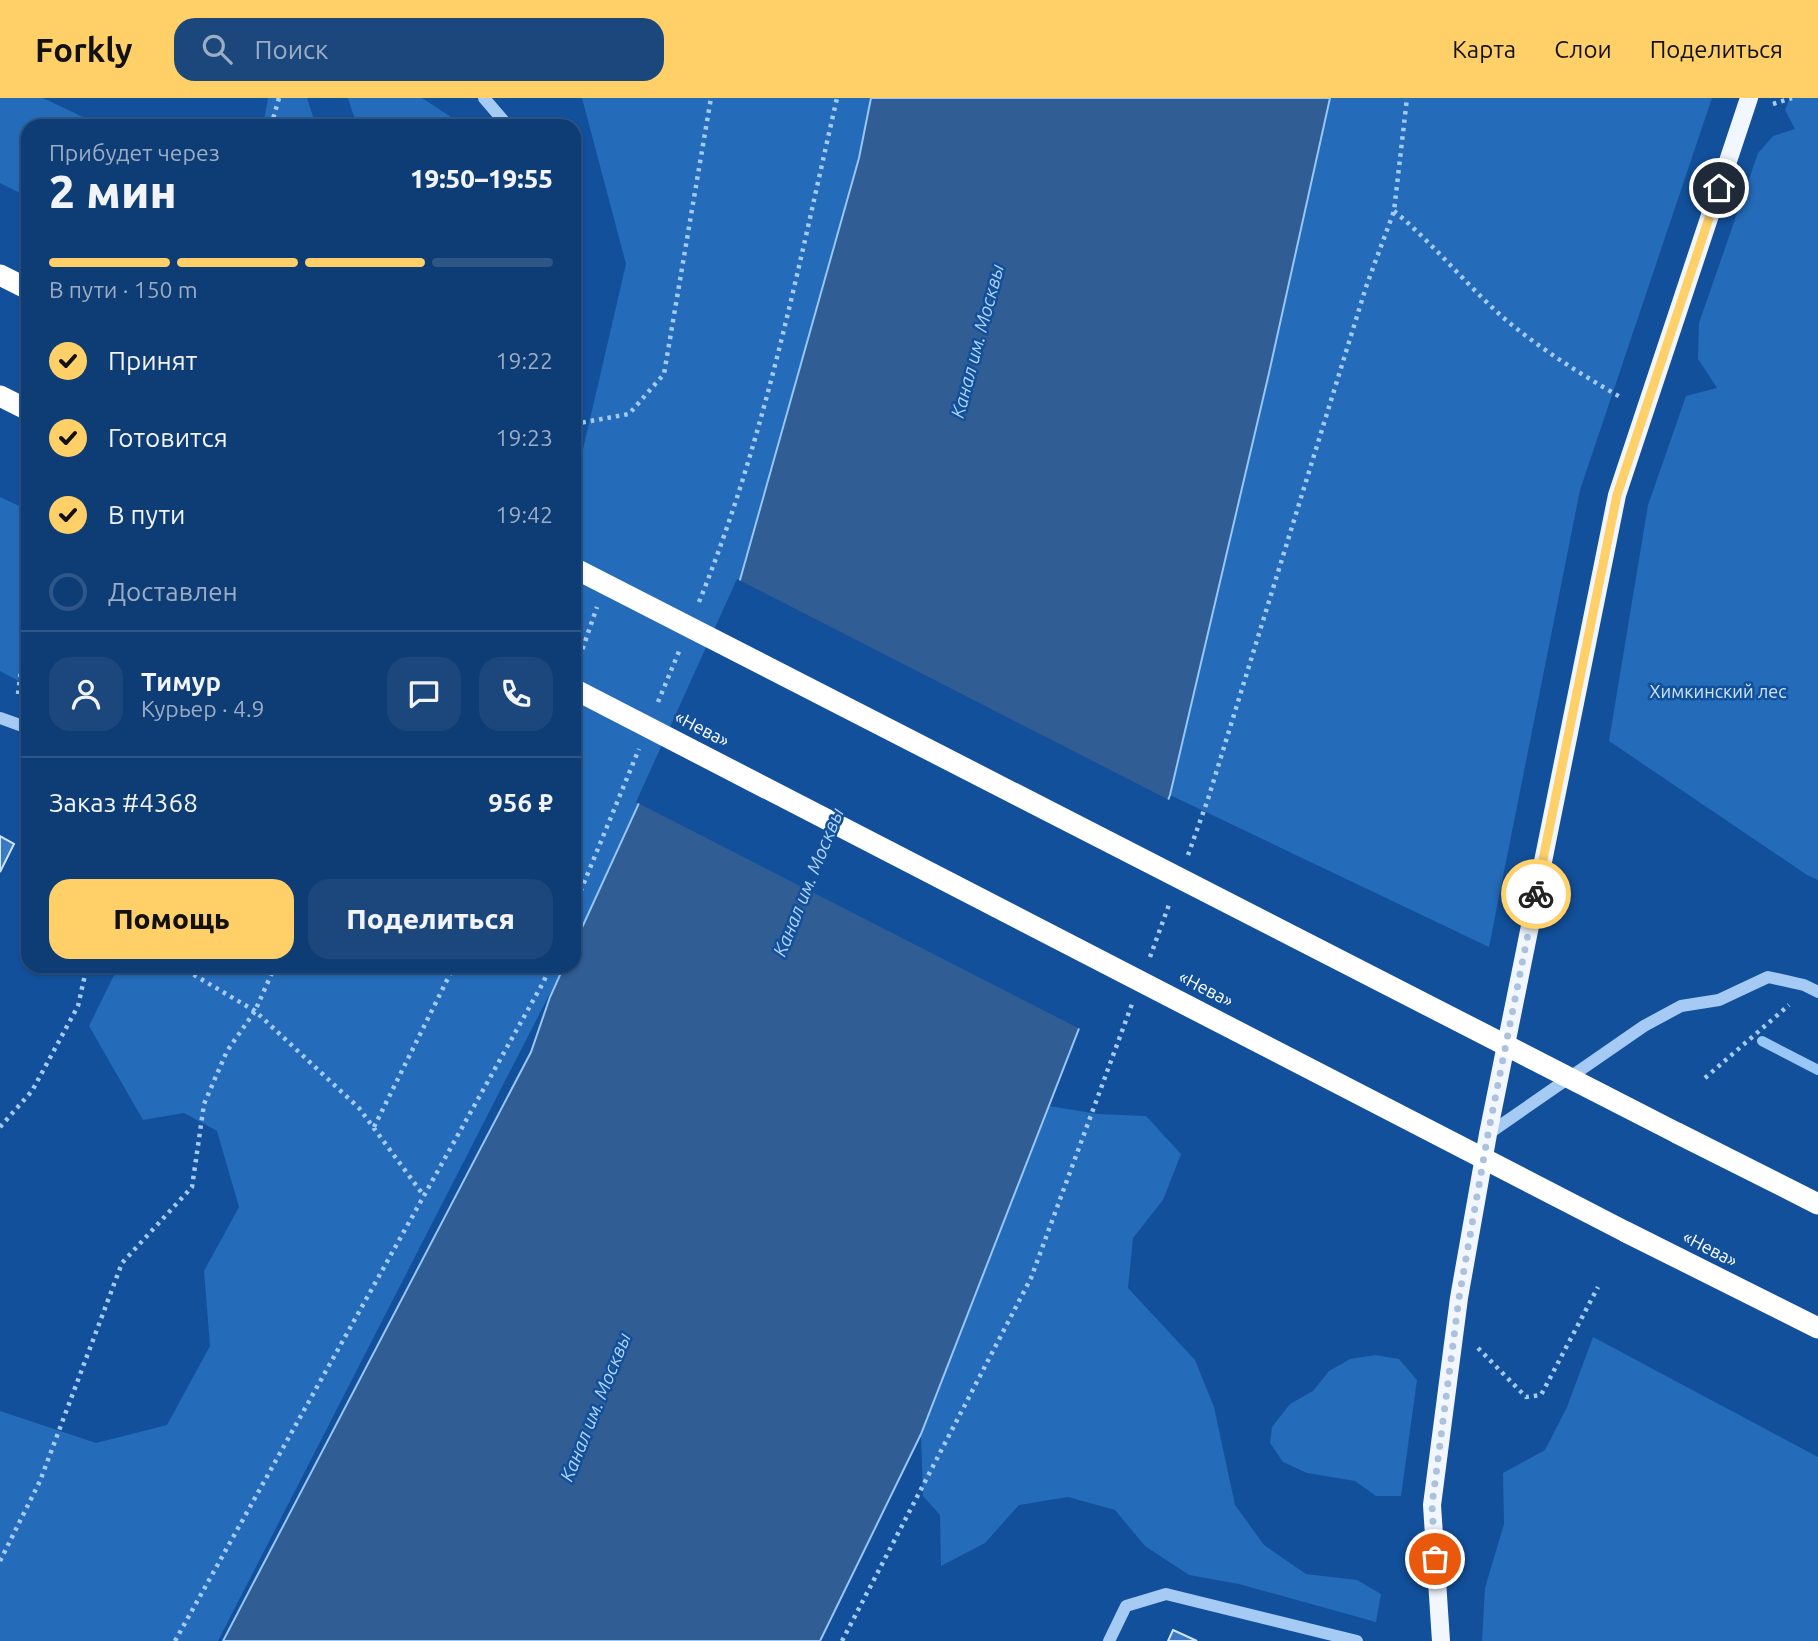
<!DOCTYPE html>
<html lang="ru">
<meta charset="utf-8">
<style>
body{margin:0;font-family:Ubuntu,sans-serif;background:#1c477c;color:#f1f3f6;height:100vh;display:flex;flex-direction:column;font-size:26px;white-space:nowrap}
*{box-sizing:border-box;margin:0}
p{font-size:23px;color:#9badc5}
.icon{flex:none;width:38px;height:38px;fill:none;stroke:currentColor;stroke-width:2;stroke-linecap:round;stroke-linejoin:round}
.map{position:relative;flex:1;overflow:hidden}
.side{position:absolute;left:21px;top:21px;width:560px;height:854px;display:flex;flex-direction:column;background:#0e3c74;border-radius:21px;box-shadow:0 2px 5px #0004,0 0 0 2px #2e5686}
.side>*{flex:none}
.pin{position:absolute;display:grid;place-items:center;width:60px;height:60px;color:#fff;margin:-30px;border:4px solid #fff;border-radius:50%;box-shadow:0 2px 7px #0007}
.courier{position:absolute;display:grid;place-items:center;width:70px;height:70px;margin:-35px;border:5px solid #ffd068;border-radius:50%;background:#fff;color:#222;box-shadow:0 2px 9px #0007}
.summary em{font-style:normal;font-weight:800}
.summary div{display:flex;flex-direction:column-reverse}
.summary{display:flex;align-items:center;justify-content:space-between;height:119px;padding:0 28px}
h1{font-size:46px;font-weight:800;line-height:52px}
.bar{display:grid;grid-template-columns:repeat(4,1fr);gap:10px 7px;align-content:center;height:84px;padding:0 28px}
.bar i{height:9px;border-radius:5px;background:#2e5686}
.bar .active{background:#ffd068}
.bar p{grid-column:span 4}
.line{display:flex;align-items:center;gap:18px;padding:0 28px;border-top:2px solid #2e5686}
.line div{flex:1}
.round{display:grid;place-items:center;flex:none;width:74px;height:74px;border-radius:21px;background:#1c477c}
ol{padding:0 28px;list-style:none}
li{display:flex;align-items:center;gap:21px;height:77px}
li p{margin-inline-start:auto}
li .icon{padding:7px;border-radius:50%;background:#ffd068;color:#111;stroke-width:4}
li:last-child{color:#9badc5}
li i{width:38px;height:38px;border:4px solid #2e5686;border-radius:50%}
.button{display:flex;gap:14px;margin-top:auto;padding:14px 28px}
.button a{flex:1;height:80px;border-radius:21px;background:#ffd068;color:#111;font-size:28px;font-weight:800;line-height:80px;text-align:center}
.button a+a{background:#1c477c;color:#f1f3f6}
header{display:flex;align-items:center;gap:42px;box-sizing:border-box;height:98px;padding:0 35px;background:#ffd068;color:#111}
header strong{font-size:33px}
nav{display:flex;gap:38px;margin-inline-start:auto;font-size:24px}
.search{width:490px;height:63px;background:#1c477c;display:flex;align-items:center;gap:18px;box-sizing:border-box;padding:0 24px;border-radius:21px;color:#9badc5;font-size:26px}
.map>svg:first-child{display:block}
.green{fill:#246bb9}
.water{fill:#305d94;stroke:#97c6f7;stroke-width:2}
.pier{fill:#12509b}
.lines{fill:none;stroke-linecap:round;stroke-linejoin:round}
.stream{stroke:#97c6f7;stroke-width:10}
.building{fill:#3b7ac2;stroke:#cee4fe;stroke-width:2}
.path{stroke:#a5cbf4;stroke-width:4.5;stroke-dasharray:3.5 5;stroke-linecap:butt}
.minor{stroke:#a5cbf4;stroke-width:12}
.major{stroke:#f2f7ff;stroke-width:18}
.highway{stroke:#fff;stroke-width:21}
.highway-bridge{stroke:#fff;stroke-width:21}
.done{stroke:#acc2dc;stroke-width:7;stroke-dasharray:0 12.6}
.route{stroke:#ffd068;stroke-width:9}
.labels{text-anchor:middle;stroke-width:5;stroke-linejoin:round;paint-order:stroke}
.park-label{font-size:18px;fill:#cee4fe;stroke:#12509b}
.street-label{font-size:18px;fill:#fff;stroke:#12509b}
.water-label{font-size:19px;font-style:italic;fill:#b2d5fa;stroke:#12509b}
</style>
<header>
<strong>Forkly</strong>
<div class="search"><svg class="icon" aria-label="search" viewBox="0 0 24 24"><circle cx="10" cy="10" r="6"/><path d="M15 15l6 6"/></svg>Поиск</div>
<nav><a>Карта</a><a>Слои</a><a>Поделиться</a></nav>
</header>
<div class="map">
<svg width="1818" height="1543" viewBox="0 0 1818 1543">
<rect width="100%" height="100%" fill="#12509b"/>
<path class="green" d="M0 0H43L102 28H28V99L0 85Z
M268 0H307L316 28H263Z
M348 0H422L451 19 460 28H357Z
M582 0H871L859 60 738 489 574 847V390L626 166Z
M1330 0H1712L1580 392 1489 849 1170 697 1269 275Z
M1790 0H1818V782L1807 777 1609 643 1648 407 1686 298 1717 290 1698 261 1699 225 1758 55 1773 38 1795 31 1785 12Z
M0 399 28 412V588L0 573Z
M564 868 218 1543H0V1313L96 1345 167 1327 210 1248 204 1173 239 1109 217 1033 184 1015 143 1022 89 928 118 869Z
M1049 1008 1098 1016 1146 1018 1181 1056 1163 1102 1133 1140 1128 1190 1195 1262 1214 1309 1235 1407 1264 1447 1306 1476 1357 1482 1381 1496 1376 1524 1239 1486 1189 1477 1145 1448 1115 1412 1068 1399 1019 1407 985 1445 941 1468 940 1417 923 1398 921 1336Z
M1593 1239 1818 1359V1543H1482L1485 1490 1504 1426 1503 1375 1545 1352 1567 1309Z
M1375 1257 1399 1261 1417 1282 1401 1398H1376L1355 1383 1307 1375 1283 1364 1270 1345 1272 1329 1290 1306 1313 1293 1329 1273 1350 1261Z"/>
<path class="water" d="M871 0H1330L1269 275 1170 697 921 1336 820 1543H223L531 954 550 899 564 868H574V847L738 489 859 60Z"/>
<path class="pier" d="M737 481 1171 703 1082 932 636 704Z"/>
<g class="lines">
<path class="stream" d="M1762 943 1818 972"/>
</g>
<path class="building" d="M0 738 14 746 0 774Z
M1173 1532 1197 1543H1168Z"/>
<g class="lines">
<path class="path" d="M1773 6 1792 0
M271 28 279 0
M1394 113C1434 146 1467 188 1506 222 1542 252 1582 277 1622 300
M574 326 629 316 664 276 711 0
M699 504C765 342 798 170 837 0
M577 567 597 509
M18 596 28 513
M658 604 680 551
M1188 757 1208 701 1366 189 1394 113 1407 0
M574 809 639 651
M1150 859 1170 804
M179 868 255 913 359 1010 424 1098
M1705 980 1789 907
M0 1029 32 993 78 908 87 868
M374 1029 454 868
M1478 1250 1526 1299 1541 1297 1598 1189
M0 1463 40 1383 122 1165 192 1089 204 1006 227 953 255 913 275 868
M175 1543 544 883 550 868
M842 1543 1031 1180 1132 906"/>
<path class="minor" d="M484 0 508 28
M0 620 28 630
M1488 1036 1644 928 1681 908 1719 902 1768 879 1804 887 1818 894
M1109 1543 1126 1508 1166 1496 1357 1543"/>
<path class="major" d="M1441 1543 1432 1407 1459 1200 1488 1036 1617 397 1749 0"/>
<path class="highway" d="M0 177 28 191
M0 298 28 312
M1677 1035 1818 1106
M1626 1134 1818 1230"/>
<path class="highway-bridge" d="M574 470 1677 1035
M574 591 1626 1134"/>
</g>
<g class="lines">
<path class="done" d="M1435 1461 1432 1407 1459 1200 1488 1036 1536 796"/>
<path class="route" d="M1536 796 1617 397 1719 90"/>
</g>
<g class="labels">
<g class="park-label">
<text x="1718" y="600">Химкинский лес</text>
</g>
<g class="street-label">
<text transform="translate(702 631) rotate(27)" y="6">«Нева»</text>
<text transform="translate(1206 891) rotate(27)" y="6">«Нева»</text>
<text transform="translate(1710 1151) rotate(27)" y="6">«Нева»</text>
</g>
<g class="water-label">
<text transform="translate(977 243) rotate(-75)" y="7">Канал им. Москвы</text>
<text transform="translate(808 784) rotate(-68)" y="7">Канал им. Москвы</text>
<text transform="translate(595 1309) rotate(-68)" y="7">Канал им. Москвы</text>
</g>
</g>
</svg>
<div class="pin" style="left:1435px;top:1461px;background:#ea580c"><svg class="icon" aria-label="bag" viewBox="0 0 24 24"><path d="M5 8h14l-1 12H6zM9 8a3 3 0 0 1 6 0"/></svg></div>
<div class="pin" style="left:1719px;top:90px;background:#1f2937"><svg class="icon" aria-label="home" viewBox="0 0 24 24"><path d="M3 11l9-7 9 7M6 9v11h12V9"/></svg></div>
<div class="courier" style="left:1536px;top:796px"><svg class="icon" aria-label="bike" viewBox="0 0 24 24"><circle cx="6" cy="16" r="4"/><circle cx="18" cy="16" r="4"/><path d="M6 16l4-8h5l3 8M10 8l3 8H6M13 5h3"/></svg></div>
<section class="side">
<div class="summary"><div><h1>2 мин</h1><p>Прибудет через</p></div><em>19:50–19:55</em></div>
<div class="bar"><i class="active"></i><i class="active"></i><i class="active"></i><i></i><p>В пути · 150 m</p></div>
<ol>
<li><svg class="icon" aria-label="check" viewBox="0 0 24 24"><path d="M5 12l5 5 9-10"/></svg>Принят<p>19:22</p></li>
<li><svg class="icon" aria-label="check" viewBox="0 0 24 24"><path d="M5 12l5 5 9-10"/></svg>Готовится<p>19:23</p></li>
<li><svg class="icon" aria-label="check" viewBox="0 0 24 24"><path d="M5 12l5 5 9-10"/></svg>В пути<p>19:42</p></li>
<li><i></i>Доставлен</li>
</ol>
<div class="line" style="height:126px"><a class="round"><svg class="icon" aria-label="person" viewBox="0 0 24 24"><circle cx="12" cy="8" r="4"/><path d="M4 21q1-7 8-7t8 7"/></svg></a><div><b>Тимур</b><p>Курьер · 4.9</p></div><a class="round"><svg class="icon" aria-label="chat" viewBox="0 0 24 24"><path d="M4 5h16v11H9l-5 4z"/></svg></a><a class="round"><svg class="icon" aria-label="phone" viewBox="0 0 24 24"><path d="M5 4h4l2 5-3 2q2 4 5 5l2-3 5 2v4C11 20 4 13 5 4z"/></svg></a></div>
<div class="line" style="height:91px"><div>Заказ #4368</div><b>956 ₽</b></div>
<div class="button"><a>Помощь</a><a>Поделиться</a></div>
</section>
</div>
